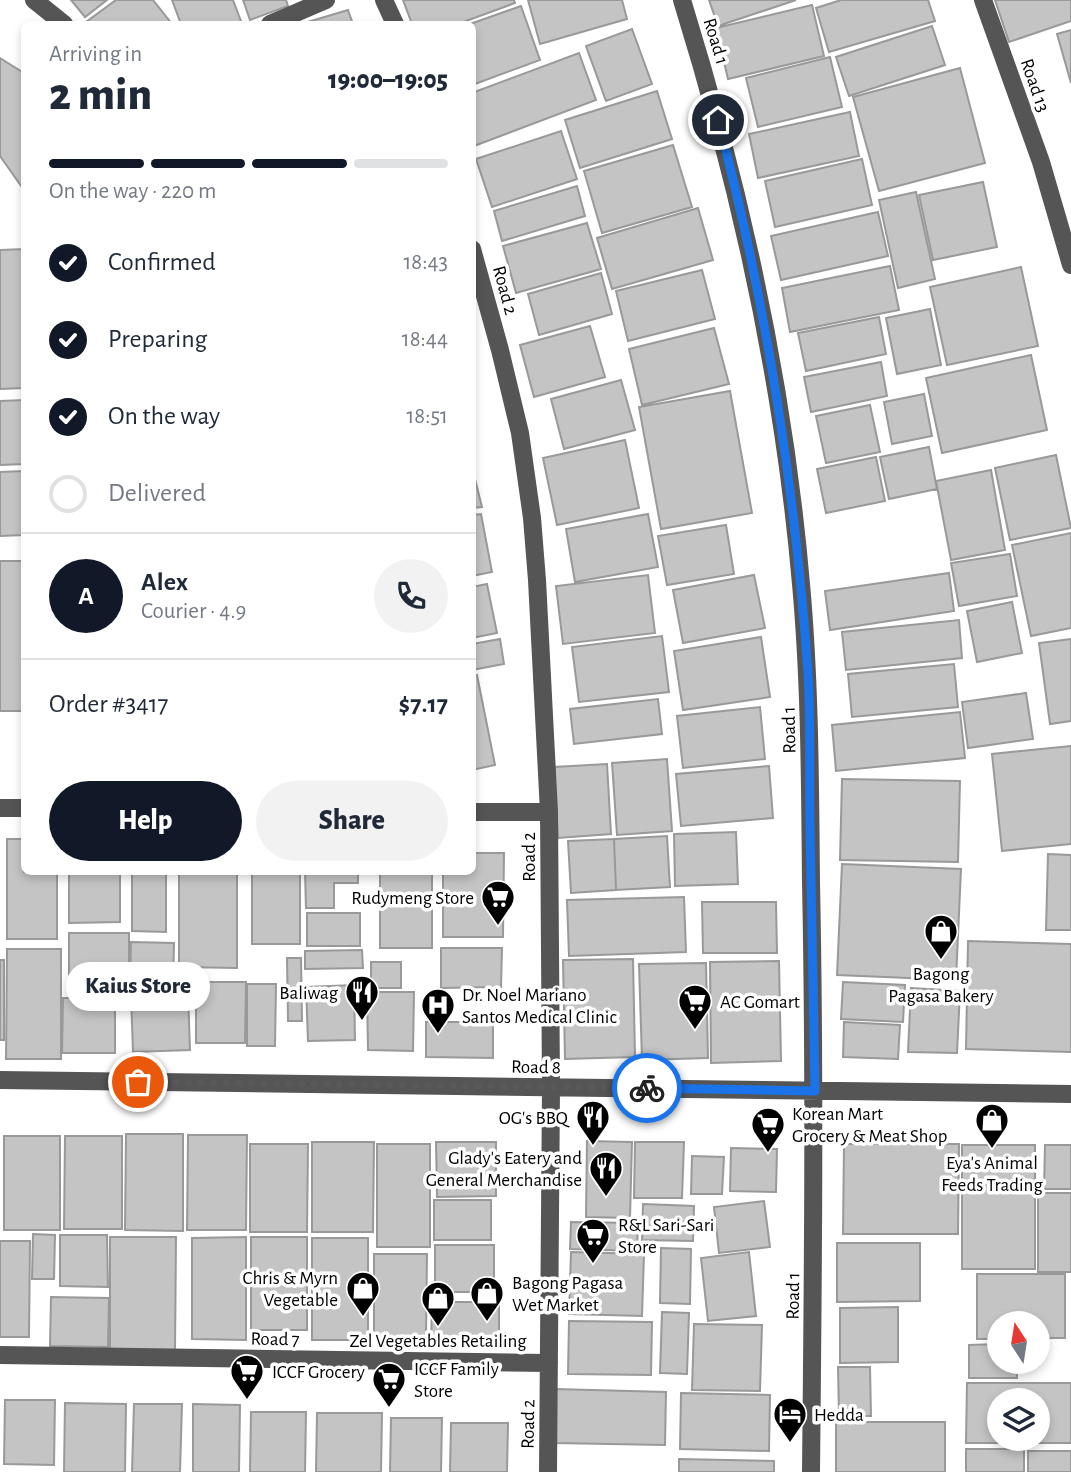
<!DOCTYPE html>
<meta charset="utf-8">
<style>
body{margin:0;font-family:"Alegreya Sans",sans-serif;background:#f2f2f3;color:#1f2937;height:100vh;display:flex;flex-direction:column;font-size:26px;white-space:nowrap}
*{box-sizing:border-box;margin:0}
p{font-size:23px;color:#747a83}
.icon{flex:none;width:38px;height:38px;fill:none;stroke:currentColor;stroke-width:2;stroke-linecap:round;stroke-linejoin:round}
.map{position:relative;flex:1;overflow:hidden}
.details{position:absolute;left:21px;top:21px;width:455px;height:854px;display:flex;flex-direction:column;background:#fff;border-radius:10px;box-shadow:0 4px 10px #0003}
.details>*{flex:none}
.needle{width:46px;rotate:348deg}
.tools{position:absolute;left:987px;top:1311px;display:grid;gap:14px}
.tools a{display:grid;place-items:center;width:63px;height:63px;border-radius:50%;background:#fff;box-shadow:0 4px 10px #0003;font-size:35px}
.pin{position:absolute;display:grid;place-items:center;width:60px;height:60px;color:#fff;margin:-30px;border:4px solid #fff;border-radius:50%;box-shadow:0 2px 7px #0007}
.courier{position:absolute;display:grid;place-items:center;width:70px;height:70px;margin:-35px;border:5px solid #1a73e8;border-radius:50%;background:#fff;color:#222;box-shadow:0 2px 9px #0007}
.bubble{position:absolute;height:49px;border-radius:24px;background:#fff;box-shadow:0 4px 10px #0003;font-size:23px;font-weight:800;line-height:49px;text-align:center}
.headline em{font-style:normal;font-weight:800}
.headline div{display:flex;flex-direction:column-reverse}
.headline{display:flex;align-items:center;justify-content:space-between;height:119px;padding:0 28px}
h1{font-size:46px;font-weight:800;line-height:52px}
.bar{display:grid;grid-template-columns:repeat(4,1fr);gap:10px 7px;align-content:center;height:84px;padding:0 28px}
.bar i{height:9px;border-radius:5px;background:#e0e1e3}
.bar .selected{background:#111827}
.bar p{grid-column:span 4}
.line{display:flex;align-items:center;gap:18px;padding:0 28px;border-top:2px solid #e0e1e3}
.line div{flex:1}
.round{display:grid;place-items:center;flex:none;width:74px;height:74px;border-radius:37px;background:#f2f2f3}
ol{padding:0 28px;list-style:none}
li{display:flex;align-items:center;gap:21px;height:77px}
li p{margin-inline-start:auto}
li .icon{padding:7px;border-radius:50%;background:#111827;color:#fff;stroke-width:4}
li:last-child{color:#747a83}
li i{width:38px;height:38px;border:4px solid #e0e1e3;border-radius:50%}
.button{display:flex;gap:14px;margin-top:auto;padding:14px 28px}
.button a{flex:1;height:80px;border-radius:42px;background:#111827;color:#fff;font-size:28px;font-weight:800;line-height:80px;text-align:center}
.button a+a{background:#f2f2f3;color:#1f2937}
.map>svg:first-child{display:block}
.building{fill:#c4c4c4;stroke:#999;stroke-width:2;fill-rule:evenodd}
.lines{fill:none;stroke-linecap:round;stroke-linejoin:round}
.minor{stroke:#555;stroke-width:18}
.done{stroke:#595959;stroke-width:7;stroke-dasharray:0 12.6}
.route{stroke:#1a73e8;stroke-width:9}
.labels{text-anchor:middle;stroke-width:7;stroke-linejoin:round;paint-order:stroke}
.street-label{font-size:19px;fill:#000;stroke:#fff}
.poi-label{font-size:19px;fill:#000;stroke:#fff;text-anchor:start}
</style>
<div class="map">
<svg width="1071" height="1472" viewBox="0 0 1071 1472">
<rect width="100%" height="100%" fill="#fff"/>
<path class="building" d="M71 0H107L85 17Z
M116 0H153L172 24H89L86 22Z
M172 0H233L242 24H181Z
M243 0H286L288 6 250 20Z
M403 0H514L515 3 458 24H412Z
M528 0H622L627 19 540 44Z
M709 0H796L718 26Z
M841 0H928L935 21 829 52 816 8Z
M995 0H1071V21L1009 42Z
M812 5 824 56 728 79 716 28Z
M521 6 540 60 472 85V24H470Z
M348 10 353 24H301Z
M932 26 945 65 849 96 836 57Z
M632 29 652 84 606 101 586 46Z
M1071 30V83L1057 34Z
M579 53 596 100 474 146 472 93Z
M830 57 842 107 758 127 746 78Z
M0 58 24 73V190L0 156Z
M960 68 985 163 879 191 853 97Z
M657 91 672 139 580 168 565 120Z
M850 112 859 156 758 178 749 134Z
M561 131 577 179 492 207 476 159Z
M673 145 692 207 602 233 584 171Z
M862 159 872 205 775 227 765 181Z
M983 182 997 247 933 260 919 195Z
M577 186 585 216 502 241 494 211Z
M916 192 935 279 898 288 879 200Z
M698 208 713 260 612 289 597 238Z
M878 212 888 256 781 280 771 236Z
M587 223 601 269 516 293 503 246Z
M24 249V388L0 389V250Z
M890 266 899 310 790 332 782 288Z
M1021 267 1038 346 947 365 930 287Z
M702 270 715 319 628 341 616 291Z
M601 273 612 314 539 335 528 294Z
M930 309 941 365 897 374 886 318Z
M879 317 886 354 806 371 798 333Z
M590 326 605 377 534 397 520 345Z
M714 328 729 384 642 405 629 349Z
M1031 355 1047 430 942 453 926 378Z
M881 362 887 396 811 412 804 377Z
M621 380 635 430 564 449 551 399Z
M730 391 752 513 661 529 639 407Z
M924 394 932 436 892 444 884 402Z
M24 400V464L0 465V401Z
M870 405 880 452 826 463 816 416Z
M625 440 639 508 557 525 543 458Z
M929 447 937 489 889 499 880 457Z
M1056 455 1071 528 1010 540 995 468Z
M876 457 885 501 826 513 817 469Z
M472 467 482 507 472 508Z
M991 470 1005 550 951 560 936 481Z
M24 471V535L0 536V472Z
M481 514 492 572 472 576V515Z
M648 514 658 567 575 582 566 529Z
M726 525 734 574 667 585 658 536Z
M1071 533V628L1031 636 1012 545Z
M1010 554 1017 596 959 606 951 563Z
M0 561H24V711H0Z
M949 573 954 611 830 630 825 591Z
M648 575 655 633 563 644 556 586Z
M754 575 765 628 683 643 673 590Z
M487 584 497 633 472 638V587Z
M1012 602 1022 653 977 662 967 611Z
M959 620 962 658 846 670 842 632Z
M662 636 669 692 579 702 572 647Z
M761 637 770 697 683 710 674 651Z
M500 639 504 664 472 670V644Z
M1071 639V721L1050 724 1039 643Z
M954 664 958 707 852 717 848 674Z
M477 675 495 765 472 770V676Z
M1026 693 1033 739 968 748 962 702Z
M658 699 662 734 574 744 570 709Z
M760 707 765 759 683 768 677 716Z
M960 712 965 758 836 771 832 725Z
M1071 746V844L1002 851 992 754Z
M667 759 672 831 617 835 612 763Z
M607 764 611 834 558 838 554 767Z
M769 766 773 818 681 826 676 774Z
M842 779 960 781 958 862 840 860Z
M736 832 738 884 675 886 674 834Z
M667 836 670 887 616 890 614 839Z
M7 839H24V872H57V939H7Z
M614 839 616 890 571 893 568 841Z
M472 853H504L503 937H443V872H472Z
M1048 854 1071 855V930H1046Z
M842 864 961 869 956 980 837 975Z
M69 872H120V922L69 923Z
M132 872H166V932L132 931Z
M179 872H237V968L179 967Z
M252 872H300V944H252Z
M305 872H358V883H334V908H306Z
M380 872H432V948H380Z
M684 897 686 952 569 956 567 900Z
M702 902H776L777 953H703Z
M307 913H360V946H307Z
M69 933H129V989H69Z
M968 941 1071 944V1052L966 1049Z
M131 942 174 943 173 985 130 984Z
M441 948H502L501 987 441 988Z
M7 949H61V1059H6Z
M362 950 363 968 305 969V951Z
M287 958H301L302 1021H288Z
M633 959 635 1057 565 1059 563 960Z
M0 960H4V1040H0Z
M779 961 781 1061 711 1063 710 962Z
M371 962H401V988H371Z
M706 963 708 1058 642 1060 639 964Z
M196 982H246L245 1043H196Z
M843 982 905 985 903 1022 841 1019Z
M247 984H276L275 1046H247Z
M354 985 355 1040 308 1041 306 987Z
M911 988 960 991 957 1053 908 1052Z
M367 992H414L413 1051 368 1050Z
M188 993 190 1050 133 1052 131 996Z
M63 998H115V1053H62Z
M426 1022H493V1058L426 1057Z
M844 1022 900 1025 898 1059 843 1057Z
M126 1134H183V1231L125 1230Z
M188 1135H247L246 1230H187Z
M4 1136H60V1230H4Z
M65 1136H122V1229H64Z
M587 1141 632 1142 630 1218 586 1217Z
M312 1142H374L373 1232H312Z
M436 1142H496V1196L437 1197Z
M635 1142H684L682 1198H634Z
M250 1144H308L307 1232H250Z
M377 1144H430V1247H377Z
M844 1144H959L958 1234H843Z
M962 1145H1035V1269H962Z
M1045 1145H1071V1189H1044Z
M731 1148 777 1149 776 1192 730 1191Z
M692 1156 724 1157 722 1194H691Z
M1038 1193H1071V1272H1038Z
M434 1200H491V1240H434Z
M764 1201 770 1247 719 1253 714 1207Z
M643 1204 694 1206 693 1241 642 1240Z
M571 1222 638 1223 637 1251 570 1249Z
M33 1234 55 1235 54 1279H32Z
M60 1235H107L108 1287 60 1286Z
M110 1237H176L175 1352H110Z
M246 1237V1340L192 1339V1238Z
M251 1237H307V1330H251Z
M312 1238H368V1340H312Z
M0 1241H30L29 1337H0Z
M837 1243H920V1301L837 1302Z
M435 1245H494V1292H435Z
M661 1248 691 1249 690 1304 660 1303Z
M571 1252 644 1254 642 1316 569 1314Z
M749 1252 756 1316 708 1321 701 1258Z
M374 1254H427L426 1337H374Z
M977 1274H1065V1338H1038V1323H999V1339H977Z
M51 1297 109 1298 108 1347 50 1346Z
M432 1302H499V1345H431Z
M898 1307V1362L840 1363V1308Z
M662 1312 689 1313 687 1374 660 1373Z
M569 1321 652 1322 651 1375 568 1374Z
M694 1324 762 1325 760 1391 692 1390Z
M999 1344V1362H1017V1378H969V1345Z
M838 1367H870L871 1416H839Z
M967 1383H1071V1443H966ZM999 1400H1038V1438H999Z
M555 1389 666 1392 665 1445 554 1443Z
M681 1393 770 1395 769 1451 680 1449Z
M5 1400H55L54 1465 4 1464Z
M65 1403 126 1404 125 1472H64Z
M134 1404H182L180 1472H132Z
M193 1404 240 1405 239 1472H193Z
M251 1412H306L305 1472H250Z
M317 1413H382L381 1472H316Z
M391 1418H442L441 1472H390Z
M836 1422H945V1472H836Z
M451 1423H508L507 1472H450Z
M966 1449H1024V1472H966Z
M1028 1451H1071V1472H1028Z
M679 1459 774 1461V1472H679Z"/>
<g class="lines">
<path class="minor" d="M34 0 64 24
M384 0 395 24
M682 0C741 190 784 386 801 584 810 683 810 783 811 882 815 1079 813 1275 811 1472
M983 0 1041 162 1071 265
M270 24 326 0
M472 249 500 350 520 433 532 518 537 580 549 812 551 1087 548 1472
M0 808H24
M472 812H549
M0 1080 1071 1094
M0 1355 549 1363"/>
</g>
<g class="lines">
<path class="done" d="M138 1082 647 1088"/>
<path class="route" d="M647 1088 815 1091C814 1002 812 914 810 826 809 775 811 723 808 673 795 486 766 301 718 120"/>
</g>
<defs>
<symbol id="supermarket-pin" viewBox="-11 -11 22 30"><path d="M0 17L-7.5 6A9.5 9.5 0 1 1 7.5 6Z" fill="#000" stroke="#fff"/><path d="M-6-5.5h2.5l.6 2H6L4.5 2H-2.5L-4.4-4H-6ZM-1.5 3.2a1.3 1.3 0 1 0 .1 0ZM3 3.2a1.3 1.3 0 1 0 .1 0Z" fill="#fff"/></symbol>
<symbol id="shop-pin" viewBox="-11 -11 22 30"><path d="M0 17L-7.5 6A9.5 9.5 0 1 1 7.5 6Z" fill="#000" stroke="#fff"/><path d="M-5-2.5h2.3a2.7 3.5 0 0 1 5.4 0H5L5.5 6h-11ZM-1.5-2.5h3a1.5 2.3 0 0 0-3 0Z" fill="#fff"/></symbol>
<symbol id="restaurant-pin" viewBox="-11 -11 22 30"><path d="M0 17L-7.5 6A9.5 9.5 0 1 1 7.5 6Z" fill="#000" stroke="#fff"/><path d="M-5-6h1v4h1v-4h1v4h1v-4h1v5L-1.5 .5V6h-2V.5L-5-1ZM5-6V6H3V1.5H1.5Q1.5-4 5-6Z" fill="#fff"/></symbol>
<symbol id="hospital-pin" viewBox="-11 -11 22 30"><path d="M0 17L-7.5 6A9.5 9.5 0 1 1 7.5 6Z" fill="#000" stroke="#fff"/><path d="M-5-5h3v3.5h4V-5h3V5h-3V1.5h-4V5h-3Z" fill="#fff"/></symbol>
<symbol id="hotel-pin" viewBox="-11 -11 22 30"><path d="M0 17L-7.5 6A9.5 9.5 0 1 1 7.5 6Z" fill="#000" stroke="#fff"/><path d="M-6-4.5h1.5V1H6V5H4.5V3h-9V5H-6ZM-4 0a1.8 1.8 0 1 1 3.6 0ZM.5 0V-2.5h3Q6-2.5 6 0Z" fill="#fff"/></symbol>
</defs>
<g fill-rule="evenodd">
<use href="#supermarket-pin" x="479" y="878" width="38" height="52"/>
<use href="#shop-pin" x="922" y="912" width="38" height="52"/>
<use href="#restaurant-pin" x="343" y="973" width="38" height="52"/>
<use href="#supermarket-pin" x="676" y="982" width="38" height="52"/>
<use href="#hospital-pin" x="419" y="986" width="38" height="52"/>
<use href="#restaurant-pin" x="574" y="1098" width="38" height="52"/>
<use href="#shop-pin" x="973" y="1101" width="38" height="52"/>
<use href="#supermarket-pin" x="749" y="1105" width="38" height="52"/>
<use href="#restaurant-pin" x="587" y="1149" width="38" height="52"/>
<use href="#supermarket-pin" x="574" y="1216" width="38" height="52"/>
<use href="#shop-pin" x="344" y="1269" width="38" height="52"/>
<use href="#shop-pin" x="468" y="1274" width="38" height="52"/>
<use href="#shop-pin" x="419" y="1279" width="38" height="52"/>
<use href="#supermarket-pin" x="228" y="1352" width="38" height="52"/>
<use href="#supermarket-pin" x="370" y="1360" width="38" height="52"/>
<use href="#hotel-pin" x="771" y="1395" width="38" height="52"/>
</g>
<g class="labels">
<g class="street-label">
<text transform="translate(717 41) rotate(73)" y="7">Road 1</text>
<text transform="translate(1036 85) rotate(71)" y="7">Road 13</text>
<text transform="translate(506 290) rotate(75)" y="7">Road 2</text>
<text transform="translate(788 730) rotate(-91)" y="7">Road 1</text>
<text transform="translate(528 857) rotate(-90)" y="7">Road 2</text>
<text transform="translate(536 1066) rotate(1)" y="7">Road 8</text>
<text transform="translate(792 1296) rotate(-89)" y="7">Road 1</text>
<text transform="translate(275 1338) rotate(1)" y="7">Road 7</text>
<text transform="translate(527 1424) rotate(-89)" y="7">Road 2</text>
</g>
<g class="poi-label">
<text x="474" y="904" text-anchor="end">Rudymeng Store</text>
<text x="941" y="980" text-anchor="middle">Bagong<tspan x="941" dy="22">Pagasa Bakery</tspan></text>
<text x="338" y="999" text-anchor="end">Baliwag</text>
<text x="462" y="1001">Dr. Noel Mariano<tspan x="462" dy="22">Santos Medical Clinic</tspan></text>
<text x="720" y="1008">AC Gomart</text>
<text x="792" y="1120">Korean Mart<tspan x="792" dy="22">Grocery &amp; Meat Shop</tspan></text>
<text x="568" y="1124" text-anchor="end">OG's BBQ</text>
<text x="582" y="1164" text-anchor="end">Glady's Eatery and<tspan x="582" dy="22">General Merchandise</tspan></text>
<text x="992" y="1169" text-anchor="middle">Eya's Animal<tspan x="992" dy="22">Feeds Trading</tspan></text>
<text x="618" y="1231">R&amp;L Sari-Sari<tspan x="618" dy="22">Store</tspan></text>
<text x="338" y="1284" text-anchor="end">Chris &amp; Myrn<tspan x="338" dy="22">Vegetable</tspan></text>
<text x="512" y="1289">Bagong Pagasa<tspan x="512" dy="22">Wet Market</tspan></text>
<text x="438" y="1347" text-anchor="middle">Zel Vegetables Retailing</text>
<text x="414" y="1375">ICCF Family<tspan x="414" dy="22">Store</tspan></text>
<text x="272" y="1378">ICCF Grocery</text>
<text x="814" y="1421">Hedda</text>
</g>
</g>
</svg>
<div class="tools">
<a><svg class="needle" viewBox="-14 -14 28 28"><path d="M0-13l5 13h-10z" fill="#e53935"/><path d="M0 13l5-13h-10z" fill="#747a83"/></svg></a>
<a><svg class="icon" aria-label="layers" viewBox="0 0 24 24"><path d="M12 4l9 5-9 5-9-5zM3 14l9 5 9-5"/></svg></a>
</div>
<div class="pin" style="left:138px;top:1082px;background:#ea580c"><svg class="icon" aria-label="bag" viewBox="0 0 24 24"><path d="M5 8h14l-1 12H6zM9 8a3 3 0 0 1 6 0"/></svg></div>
<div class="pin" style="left:718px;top:120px;background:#1f2937"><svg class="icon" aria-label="home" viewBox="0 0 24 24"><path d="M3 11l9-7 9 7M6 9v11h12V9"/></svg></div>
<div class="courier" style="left:647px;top:1088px"><svg class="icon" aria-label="bike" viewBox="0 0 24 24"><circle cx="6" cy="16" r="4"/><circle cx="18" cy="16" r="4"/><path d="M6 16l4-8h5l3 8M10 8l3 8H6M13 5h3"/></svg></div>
<div class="bubble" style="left:66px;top:962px;width:144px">Kaius Store</div>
<section class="details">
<div class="headline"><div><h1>2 min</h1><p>Arriving in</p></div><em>19:00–19:05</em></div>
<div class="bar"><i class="selected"></i><i class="selected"></i><i class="selected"></i><i></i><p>On the way · 220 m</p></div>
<ol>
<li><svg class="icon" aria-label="check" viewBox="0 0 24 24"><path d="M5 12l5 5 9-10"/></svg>Confirmed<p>18:43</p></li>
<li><svg class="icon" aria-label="check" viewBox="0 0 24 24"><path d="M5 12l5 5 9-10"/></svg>Preparing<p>18:44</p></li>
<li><svg class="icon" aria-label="check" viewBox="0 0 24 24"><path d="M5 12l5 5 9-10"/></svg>On the way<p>18:51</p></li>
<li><i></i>Delivered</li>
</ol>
<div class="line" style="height:126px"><b class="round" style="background:#111827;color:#fff">A</b><div><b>Alex</b><p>Courier · 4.9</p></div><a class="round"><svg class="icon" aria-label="phone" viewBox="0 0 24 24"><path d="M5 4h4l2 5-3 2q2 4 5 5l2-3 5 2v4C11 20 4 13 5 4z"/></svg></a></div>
<div class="line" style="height:91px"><div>Order #3417</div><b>$7.17</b></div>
<div class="button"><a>Help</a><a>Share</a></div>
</section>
</div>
